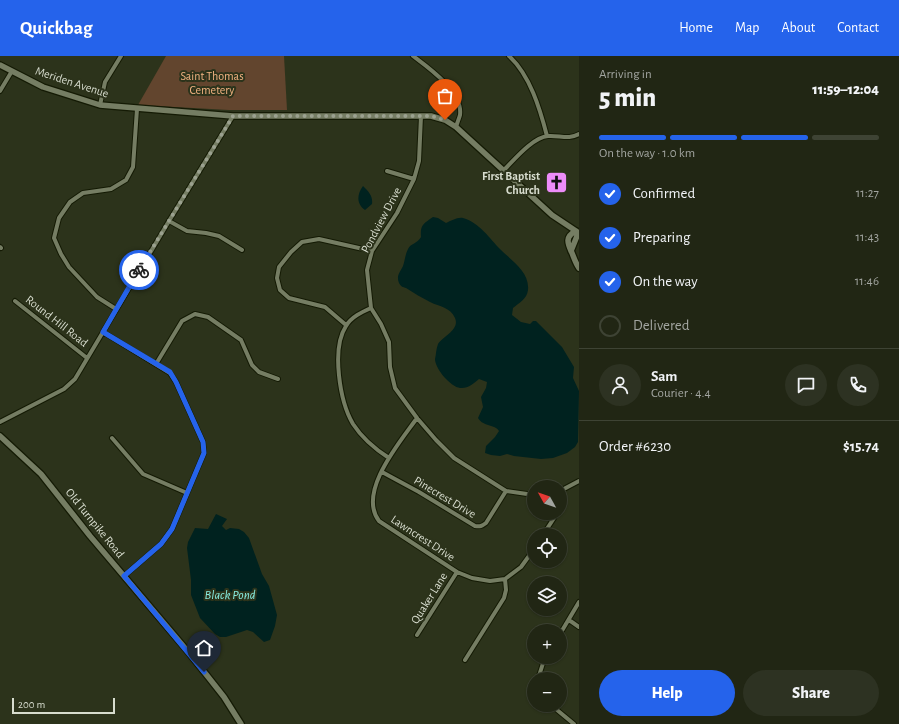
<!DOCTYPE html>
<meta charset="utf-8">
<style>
:root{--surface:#212614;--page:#2d3222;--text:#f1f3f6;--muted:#a2a5a0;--line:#3e4334;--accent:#2563eb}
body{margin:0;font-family:"Alegreya Sans",sans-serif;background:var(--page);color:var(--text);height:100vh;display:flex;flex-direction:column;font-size:15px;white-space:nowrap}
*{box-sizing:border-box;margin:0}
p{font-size:13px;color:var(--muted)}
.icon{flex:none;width:22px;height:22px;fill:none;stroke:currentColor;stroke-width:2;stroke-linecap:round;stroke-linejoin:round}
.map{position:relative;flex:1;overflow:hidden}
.side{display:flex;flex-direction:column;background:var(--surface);width:320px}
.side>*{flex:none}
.needle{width:26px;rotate:310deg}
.buttons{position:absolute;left:527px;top:424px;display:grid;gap:8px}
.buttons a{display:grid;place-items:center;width:40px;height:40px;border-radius:50%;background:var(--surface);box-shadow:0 1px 3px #0004,0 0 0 1px var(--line);font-size:20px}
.scale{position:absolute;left:12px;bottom:10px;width:103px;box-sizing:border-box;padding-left:4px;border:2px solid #d7dcce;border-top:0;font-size:11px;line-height:14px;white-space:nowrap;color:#d7dcce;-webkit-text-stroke:3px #2c331b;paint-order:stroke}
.pin{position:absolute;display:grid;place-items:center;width:34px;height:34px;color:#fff;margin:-41px -17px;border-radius:50% 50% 50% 0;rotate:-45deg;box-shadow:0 0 4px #0007}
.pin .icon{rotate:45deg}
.courier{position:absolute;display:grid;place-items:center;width:40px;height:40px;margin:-20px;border:3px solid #2563eb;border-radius:50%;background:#fff;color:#222;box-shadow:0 1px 5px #0007}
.overview em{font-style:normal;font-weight:800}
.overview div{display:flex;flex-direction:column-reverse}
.overview{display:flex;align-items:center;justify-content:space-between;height:68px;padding:0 20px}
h1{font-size:26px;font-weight:800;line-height:30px}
.bar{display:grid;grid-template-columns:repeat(4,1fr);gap:6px 4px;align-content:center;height:48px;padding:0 20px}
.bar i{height:5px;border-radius:3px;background:var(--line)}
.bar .selected{background:var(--accent)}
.bar p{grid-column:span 4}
.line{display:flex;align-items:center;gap:10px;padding:0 20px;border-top:1px solid var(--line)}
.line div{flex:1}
.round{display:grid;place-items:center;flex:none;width:42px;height:42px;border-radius:21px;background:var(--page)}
ol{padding:0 20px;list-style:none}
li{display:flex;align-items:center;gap:12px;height:44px}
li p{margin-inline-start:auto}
li .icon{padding:4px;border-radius:50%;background:var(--accent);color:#fff;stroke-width:4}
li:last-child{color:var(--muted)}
li i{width:22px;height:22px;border:2px solid var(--line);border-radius:50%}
.button{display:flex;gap:8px;margin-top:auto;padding:8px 20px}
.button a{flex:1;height:46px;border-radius:24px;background:var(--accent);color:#fff;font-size:16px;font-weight:800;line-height:46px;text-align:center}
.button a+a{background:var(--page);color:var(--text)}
header{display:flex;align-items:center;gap:24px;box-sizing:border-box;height:56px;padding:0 20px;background:var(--accent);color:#fff}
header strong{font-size:19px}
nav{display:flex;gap:22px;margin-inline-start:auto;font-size:14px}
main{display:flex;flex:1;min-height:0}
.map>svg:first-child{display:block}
.green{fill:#62452e}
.water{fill:#00221f}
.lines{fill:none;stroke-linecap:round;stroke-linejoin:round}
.street-casing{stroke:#141a04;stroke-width:6}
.secondary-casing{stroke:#141a04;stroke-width:8}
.street{stroke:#757d63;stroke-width:4}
.secondary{stroke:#757d63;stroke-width:5.5}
.done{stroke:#9ba18f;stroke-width:4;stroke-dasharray:0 7.2}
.route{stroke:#2563eb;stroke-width:5}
.labels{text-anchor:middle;stroke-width:4;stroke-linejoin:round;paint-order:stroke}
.park-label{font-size:12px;fill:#f2b382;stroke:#2c331b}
.street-label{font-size:12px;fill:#d7dcce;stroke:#2c331b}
.poi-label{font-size:12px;font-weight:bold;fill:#d7dcce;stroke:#2c331b;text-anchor:end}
.water-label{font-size:13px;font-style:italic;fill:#86ece0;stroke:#2c331b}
</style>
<header>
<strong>Quickbag</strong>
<nav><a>Home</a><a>Map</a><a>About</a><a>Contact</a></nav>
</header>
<main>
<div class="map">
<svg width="579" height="668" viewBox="0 0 579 668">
<rect width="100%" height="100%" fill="#2c331b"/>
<path class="green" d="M 166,0 L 284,0 L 287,54 L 229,54 L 138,49 Z"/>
<path class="water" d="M 363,130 C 369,136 373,140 372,148 L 365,154 C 356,148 357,138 363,130 Z
M 433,161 L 438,162 L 446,167 C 451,165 457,161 463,162 C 480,167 489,182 501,194 C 511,204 530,216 528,234 C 527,243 519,247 513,252 L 512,259 L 521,266 L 530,268 L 533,265 L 536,265 L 562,291 L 574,311 L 573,322 L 579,335 L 578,386 L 575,391 L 567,397 L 553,402 L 541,403 L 514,400 L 507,398 L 500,400 L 491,399 L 485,397 L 486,390 L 495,381 L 499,375 C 495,368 483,371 478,362 L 483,351 L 481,341 L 486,332 L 487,326 L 479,323 C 474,327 468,333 460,332 C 451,331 435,313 435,303 C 436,299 436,293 438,288 C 443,280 460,274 455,262 C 450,251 440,251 430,246 C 422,242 414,237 406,232 C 403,231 401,231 399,227 C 396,220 400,216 403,210 C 405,204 405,199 408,193 C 411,187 417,188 421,181 C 420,169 423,168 433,161 Z
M 216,458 L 227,463 L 222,470 L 226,474 L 230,472 L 239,473 L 244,476 L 249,482 L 262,518 L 269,530 L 277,559 L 275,570 L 270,584 L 264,586 L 253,576 L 247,574 L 226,581 L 220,581 L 215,578 L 200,562 L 191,539 L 191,524 L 187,492 L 188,486 L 195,472 L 208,473 Z"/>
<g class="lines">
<defs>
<path id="street" d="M 413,0 C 429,12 463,36 460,59 C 459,63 457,67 456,71
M 509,0 C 530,19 540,53 547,80
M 0,35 L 12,15
M 100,49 L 105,26 L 121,0
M 421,60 L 419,105 L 414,123 L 397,157 L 372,195 L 367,214 L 371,252 L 381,268 L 389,286 L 390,311 L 395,332 L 417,362 L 436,384 L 454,402 L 506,435 L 534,439
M 504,114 C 514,104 533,81 548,80 C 559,79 569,84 579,78
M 387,115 L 414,123
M 169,165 L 187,175 L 206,177 L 219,180 L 242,194
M 0,191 L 1,192
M 15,245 L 87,302
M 371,252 C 362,256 351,261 346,270 C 331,293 340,346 353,368 C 362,382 375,393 389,402
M 116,253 L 97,241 L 69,211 L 61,198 L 54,182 L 59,162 L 70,146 L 83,137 L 111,133 L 126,124 L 133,111 L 137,53
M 346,269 L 325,251 L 289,242 L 280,234 L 277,222 L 279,211 L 291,196 L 302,186 L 319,183 L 372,195
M 103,276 L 170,317 L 176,326 L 203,386 L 204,397 L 172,473 L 161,488 L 124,520
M 156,308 L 182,265 L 195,258 L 208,261 L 241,284 L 252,309 L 259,316 L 278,323
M 417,362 C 400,386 357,436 379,465 L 457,516 L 472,522 L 490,525 L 505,523 L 521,511 L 534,493
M 0,366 L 64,333 L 75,323 L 169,165 L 233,60
M 112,382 L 143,418 L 187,437
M 382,416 L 419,436 L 475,470 C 480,471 482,470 486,467 L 506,435
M 560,435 L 579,425
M 543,479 L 554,462 L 555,457
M 569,564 L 579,571
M 560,578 L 579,546
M 417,579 L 457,516
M 465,604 L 504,542 L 506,534 L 505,523
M 538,623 L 545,601
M 551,649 L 574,668"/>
<path id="secondary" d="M 0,9 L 43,31 L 100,49 L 233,60 L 431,60 L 445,64 L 456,71 L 552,159 L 579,177
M 576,175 C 564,181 568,188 572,197 C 574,202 576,208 579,212
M 571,195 L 577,180 L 576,175
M 0,380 L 41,418 L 90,480 L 190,598 L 224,641 L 241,668"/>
</defs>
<use href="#street" class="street-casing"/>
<use href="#secondary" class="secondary-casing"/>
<use href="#street" class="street"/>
<use href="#secondary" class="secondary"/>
</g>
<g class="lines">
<path class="done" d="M 139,214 L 233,60 L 431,60 L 445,64"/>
<path class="route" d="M 139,214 L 103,276 L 170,316 L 176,326 L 203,386 L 204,397 L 172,473 L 161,488 L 124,520 L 204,616"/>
</g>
<defs>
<symbol id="church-square" viewBox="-11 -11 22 22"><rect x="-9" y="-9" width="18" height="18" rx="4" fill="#ed8cf9" stroke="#2c331b"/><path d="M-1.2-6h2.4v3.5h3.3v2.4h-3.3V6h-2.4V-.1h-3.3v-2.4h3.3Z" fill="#111"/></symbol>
</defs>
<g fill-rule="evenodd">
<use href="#church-square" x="544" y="114" width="25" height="25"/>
</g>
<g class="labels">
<g class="park-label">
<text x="212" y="24">Saint Thomas<tspan x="212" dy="14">Cemetery</tspan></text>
</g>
<g class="street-label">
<text transform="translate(72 26) rotate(18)" y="4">Meriden Avenue</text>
<text transform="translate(381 164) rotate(-62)" y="4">Pondview Drive</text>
<text transform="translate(57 265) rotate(38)" y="4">Round Hill Road</text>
<text transform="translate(445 441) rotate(31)" y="4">Pinecrest Drive</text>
<text transform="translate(95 467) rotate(51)" y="4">Old Turnpike Road</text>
<text transform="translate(423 482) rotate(33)" y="4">Lawncrest Drive</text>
<text transform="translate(429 542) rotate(-58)" y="4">Quaker Lane</text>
</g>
<g class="poi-label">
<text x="540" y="124">First Baptist<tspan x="540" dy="14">Church</tspan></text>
</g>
<g class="water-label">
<text x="230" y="543">Black Pond</text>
</g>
</g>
</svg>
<div class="buttons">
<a><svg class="needle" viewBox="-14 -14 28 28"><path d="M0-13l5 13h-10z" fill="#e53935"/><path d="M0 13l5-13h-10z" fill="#a2a5a0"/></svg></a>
<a><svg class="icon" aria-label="locate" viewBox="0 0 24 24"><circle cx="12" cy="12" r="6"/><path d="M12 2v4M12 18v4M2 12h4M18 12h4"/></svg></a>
<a><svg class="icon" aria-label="layers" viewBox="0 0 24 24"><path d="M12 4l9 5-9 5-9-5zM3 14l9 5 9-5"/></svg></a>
<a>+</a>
<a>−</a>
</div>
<div class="scale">200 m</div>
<div class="pin" style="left:445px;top:64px;background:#ea580c"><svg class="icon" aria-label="bag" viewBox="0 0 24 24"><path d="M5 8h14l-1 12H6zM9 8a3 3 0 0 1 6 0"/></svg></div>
<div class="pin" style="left:204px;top:616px;background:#1f2937"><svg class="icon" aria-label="home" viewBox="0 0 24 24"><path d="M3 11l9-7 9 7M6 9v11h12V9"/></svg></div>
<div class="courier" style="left:139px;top:214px"><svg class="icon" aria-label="bike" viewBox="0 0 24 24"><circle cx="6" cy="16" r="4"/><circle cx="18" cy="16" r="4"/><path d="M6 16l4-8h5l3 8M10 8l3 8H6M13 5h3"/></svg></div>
</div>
<section class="side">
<div class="overview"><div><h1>5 min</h1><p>Arriving in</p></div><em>11:59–12:04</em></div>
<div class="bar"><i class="selected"></i><i class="selected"></i><i class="selected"></i><i></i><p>On the way · 1.0 km</p></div>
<ol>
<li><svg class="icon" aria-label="check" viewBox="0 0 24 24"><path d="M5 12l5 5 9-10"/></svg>Confirmed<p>11:27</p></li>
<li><svg class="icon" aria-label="check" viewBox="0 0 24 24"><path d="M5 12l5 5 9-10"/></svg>Preparing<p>11:43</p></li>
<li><svg class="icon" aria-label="check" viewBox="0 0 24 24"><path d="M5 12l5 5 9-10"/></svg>On the way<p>11:46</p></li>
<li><i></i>Delivered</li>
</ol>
<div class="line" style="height:72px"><a class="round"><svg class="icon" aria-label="person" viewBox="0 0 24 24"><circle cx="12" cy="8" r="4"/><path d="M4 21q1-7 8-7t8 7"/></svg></a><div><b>Sam</b><p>Courier · 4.4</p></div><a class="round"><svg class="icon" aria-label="chat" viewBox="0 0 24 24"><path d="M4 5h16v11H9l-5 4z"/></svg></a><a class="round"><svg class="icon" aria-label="phone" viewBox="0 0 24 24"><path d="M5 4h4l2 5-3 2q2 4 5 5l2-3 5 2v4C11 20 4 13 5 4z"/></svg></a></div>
<div class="line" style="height:52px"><div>Order #6230</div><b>$15.74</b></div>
<div class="button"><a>Help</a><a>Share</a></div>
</section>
</main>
